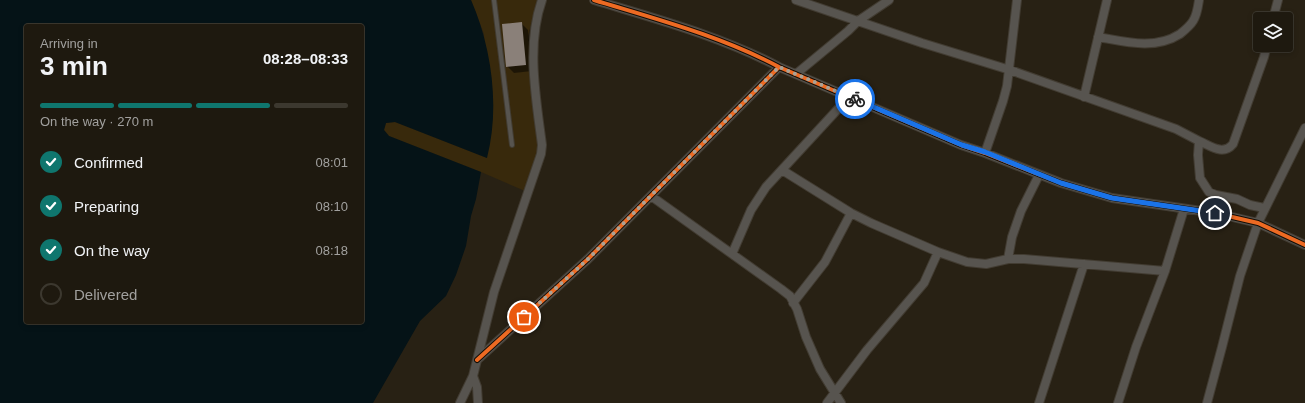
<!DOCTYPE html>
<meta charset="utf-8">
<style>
:root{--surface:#1e190f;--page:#2b261d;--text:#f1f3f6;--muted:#a1a09e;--line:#3c382f;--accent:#0f766e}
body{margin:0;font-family:Arial,sans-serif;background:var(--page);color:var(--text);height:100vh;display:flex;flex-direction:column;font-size:15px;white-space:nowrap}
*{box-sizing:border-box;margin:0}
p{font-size:13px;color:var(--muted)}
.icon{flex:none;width:22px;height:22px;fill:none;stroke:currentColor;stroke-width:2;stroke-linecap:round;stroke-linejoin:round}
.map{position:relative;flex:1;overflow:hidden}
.details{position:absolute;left:24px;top:24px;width:340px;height:300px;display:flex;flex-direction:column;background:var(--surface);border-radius:4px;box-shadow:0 2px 6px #0003,0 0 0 1px var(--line)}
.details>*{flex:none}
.fabs{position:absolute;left:1253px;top:12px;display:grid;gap:8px}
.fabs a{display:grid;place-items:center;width:40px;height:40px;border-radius:4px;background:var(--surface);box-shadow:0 2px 6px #0003,0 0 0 1px var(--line);font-size:20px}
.pin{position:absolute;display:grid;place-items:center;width:34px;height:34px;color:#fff;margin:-17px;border:2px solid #fff;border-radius:50%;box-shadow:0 1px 4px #0007}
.courier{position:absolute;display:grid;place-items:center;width:40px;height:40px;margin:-20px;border:3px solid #1a73e8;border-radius:50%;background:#fff;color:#222;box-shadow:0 1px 5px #0007}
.overview em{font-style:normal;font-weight:700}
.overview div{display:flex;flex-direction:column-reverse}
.overview{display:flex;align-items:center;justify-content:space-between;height:68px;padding:0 16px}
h1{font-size:26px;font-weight:700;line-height:30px}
.bar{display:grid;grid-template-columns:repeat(4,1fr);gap:6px 4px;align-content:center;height:48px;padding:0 16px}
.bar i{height:5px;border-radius:3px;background:var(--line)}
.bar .selected{background:var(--accent)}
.bar p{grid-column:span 4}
ol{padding:0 16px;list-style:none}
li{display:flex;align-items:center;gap:12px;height:44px}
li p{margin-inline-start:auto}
li .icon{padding:4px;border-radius:50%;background:var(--accent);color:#fff;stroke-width:4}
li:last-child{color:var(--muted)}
li i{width:22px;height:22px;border:2px solid var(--line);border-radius:50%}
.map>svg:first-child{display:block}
.built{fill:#38290c}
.water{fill:#051317;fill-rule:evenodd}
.shadow{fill:#0007}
.building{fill:#8a8079}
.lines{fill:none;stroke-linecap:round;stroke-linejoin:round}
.lane-casing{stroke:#423c32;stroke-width:6}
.street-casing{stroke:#423c32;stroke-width:10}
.lane{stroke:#57544f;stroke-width:4}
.street{stroke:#57544f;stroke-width:8}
.cycleway-casing{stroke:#130d05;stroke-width:6}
.cycleway{stroke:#ed6a23;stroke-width:4}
.done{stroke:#aba295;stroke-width:4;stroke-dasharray:0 7.2}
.route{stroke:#1a73e8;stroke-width:5}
</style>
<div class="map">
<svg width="1305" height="403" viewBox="0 0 1305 403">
<rect width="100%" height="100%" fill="#282114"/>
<path class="built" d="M 471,0 L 537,0 L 528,36 L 540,148 L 525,191 L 481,172 L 389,136 L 384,130 L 386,123 L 395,122 L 487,158 L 484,34 Z"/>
<path class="water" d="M 0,0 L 471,0 C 492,48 500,107 487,158 L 395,122 L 386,123 L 384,130 L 389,136 L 481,172 L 476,199 L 471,216 L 466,246 L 456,275 L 446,296 L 420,321 L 373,403 L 0,403 ZM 26,26 L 362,26 L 362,322 L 26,322 Z"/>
<path class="shadow" d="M 521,23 L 528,30 L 532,71 L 514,73 L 507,66 Z"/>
<path class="building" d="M 522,22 L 526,65 L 506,67 L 502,24 Z"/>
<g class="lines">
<defs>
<path id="lane" d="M 494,0 L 512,145"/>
<path id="street" d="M 594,0 C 656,19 721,36 779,67 L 961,145 L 985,153 L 1061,183 L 1112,198 L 1215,213 L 1258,223 L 1305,245
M 796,0 L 922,43 L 1010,70 L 1176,129 L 1199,141 L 1198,155 L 1200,178 L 1209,192 L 1216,195 L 1237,199 L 1250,205 L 1264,208
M 1273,19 L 1278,0
M 1098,37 C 1126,42 1155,50 1180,34 C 1185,30 1190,26 1193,21 C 1197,15 1198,7 1199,0
M 796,74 L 848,31 L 858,21 L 889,0
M 1084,97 L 1107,0
M 1199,141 C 1211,146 1223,156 1233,144 L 1264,57 L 1267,45
M 985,153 L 1003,101 L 1007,86 L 1017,0
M 782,170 L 851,213 L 871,223 L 938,252 L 924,283 L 867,350 L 827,403
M 651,196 L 781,289 L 790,296 L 797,309 L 806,337 L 820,369 L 841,403
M 938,252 L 967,262 L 986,264 L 1008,259 L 1024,259 L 1165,271
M 732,254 L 751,210 L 766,187 L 849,97
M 1008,259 L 1012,237 L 1021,211 L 1039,175
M 793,303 L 825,262 L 851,213
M 477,360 L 588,259 L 779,67
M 473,376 L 477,387 L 478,403
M 460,403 L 473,376 L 494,292 L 541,154 L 542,145 C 536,98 526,45 542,0
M 1039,403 L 1084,264
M 1118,403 L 1136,347 L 1165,271 L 1184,209
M 1207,403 L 1222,347 L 1240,276 L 1258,223 L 1305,128"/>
</defs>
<use href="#lane" class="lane-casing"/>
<use href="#street" class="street-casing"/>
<use href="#lane" class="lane"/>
<use href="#street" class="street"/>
<defs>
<path id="cycleway" d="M 594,0 C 656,19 721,36 779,67 L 961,145 L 985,153 L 1061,183 L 1112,198 L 1215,213 L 1258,223 L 1305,245
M 477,360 L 588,259 L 779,67"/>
</defs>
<use href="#cycleway" class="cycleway-casing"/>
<use href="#cycleway" class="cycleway"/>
</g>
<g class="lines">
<path class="done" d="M 524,317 L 588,259 L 779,67 L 855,99"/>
<path class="route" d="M 855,99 L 962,145 L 985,152 L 1061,183 L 1112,198 L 1215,213"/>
</g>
</svg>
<div class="fabs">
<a><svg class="icon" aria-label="layers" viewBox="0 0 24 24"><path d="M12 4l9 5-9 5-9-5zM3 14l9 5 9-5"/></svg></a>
</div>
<div class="pin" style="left:524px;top:317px;background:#ea580c"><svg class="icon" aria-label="bag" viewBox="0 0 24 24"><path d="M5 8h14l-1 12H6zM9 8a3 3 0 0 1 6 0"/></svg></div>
<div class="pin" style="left:1215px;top:213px;background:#1f2937"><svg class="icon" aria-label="home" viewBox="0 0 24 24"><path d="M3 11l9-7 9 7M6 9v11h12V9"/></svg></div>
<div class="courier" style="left:855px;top:99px"><svg class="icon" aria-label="bike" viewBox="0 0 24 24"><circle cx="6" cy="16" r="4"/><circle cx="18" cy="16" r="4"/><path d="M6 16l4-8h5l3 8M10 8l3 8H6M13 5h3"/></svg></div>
<section class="details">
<div class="overview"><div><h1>3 min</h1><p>Arriving in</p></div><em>08:28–08:33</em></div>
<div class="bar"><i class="selected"></i><i class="selected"></i><i class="selected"></i><i></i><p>On the way · 270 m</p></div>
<ol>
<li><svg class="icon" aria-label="check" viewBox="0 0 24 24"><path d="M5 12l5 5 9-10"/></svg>Confirmed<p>08:01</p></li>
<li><svg class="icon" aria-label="check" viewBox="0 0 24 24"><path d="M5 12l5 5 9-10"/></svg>Preparing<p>08:10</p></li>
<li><svg class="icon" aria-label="check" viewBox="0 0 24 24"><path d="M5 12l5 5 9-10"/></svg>On the way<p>08:18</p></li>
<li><i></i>Delivered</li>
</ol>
</section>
</div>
